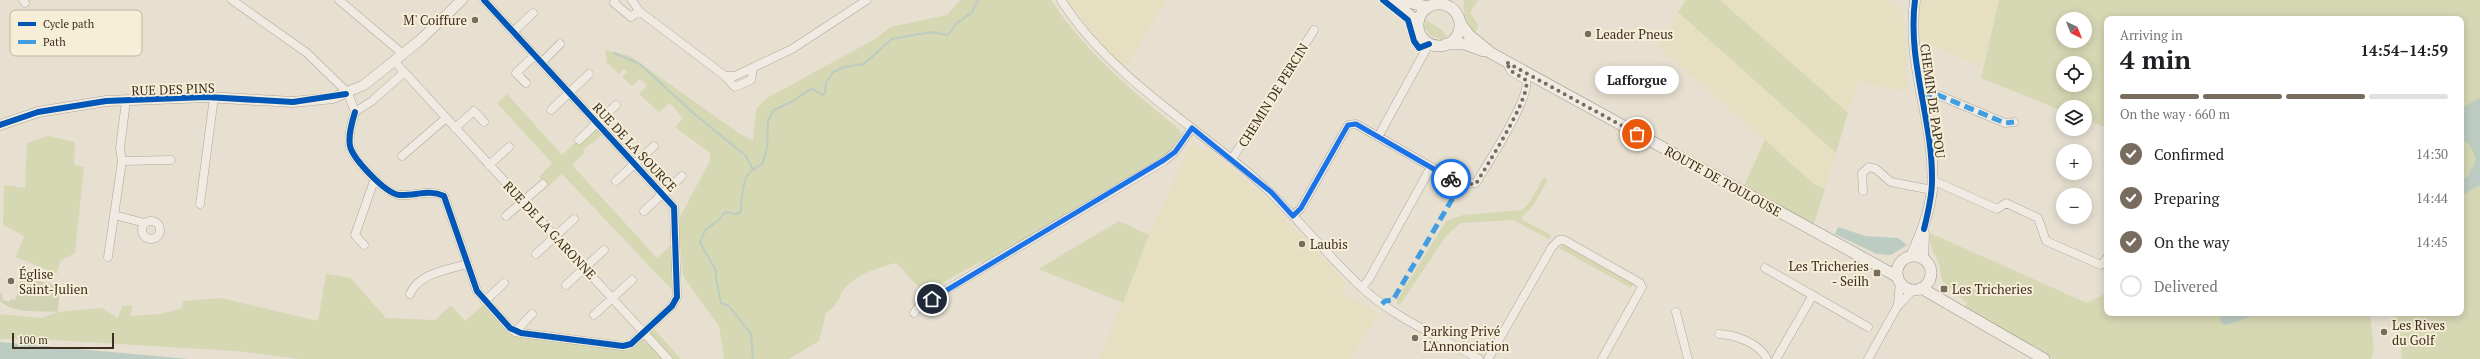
<!DOCTYPE html>
<meta charset="utf-8">
<style>
:root{--surface:#fff;--page:#f6f6f6;--text:#202124;--muted:#757577;--line:#e0e0e0;--accent:#786c5e}
body{margin:0;font-family:"PT Serif",serif;background:var(--page);color:var(--text);height:100vh;display:flex;flex-direction:column;font-size:15px;white-space:nowrap}
*{box-sizing:border-box;margin:0}
p{font-size:13px;color:var(--muted)}
.icon{flex:none;width:22px;height:22px;fill:none;stroke:currentColor;stroke-width:2;stroke-linecap:round;stroke-linejoin:round}
.map{position:relative;flex:1;overflow:hidden}
.panel{position:absolute;left:2104px;top:16px;width:360px;height:300px;display:flex;flex-direction:column;background:var(--surface);border-radius:8px;box-shadow:0 2px 10px #0003}
.panel>*{flex:none}
.needle{width:26px;rotate:137deg}
.controls{position:absolute;left:2056px;top:12px;display:grid;gap:8px}
.controls a{display:grid;place-items:center;width:36px;height:36px;border-radius:50%;background:var(--surface);box-shadow:0 2px 10px #0003;font-size:20px}
.scale{position:absolute;left:12px;bottom:10px;width:102px;box-sizing:border-box;padding-left:4px;border:2px solid #3d2e20;border-top:0;font-size:11px;line-height:14px;white-space:nowrap;color:#3d2e20;-webkit-text-stroke:3px #f7eed8;paint-order:stroke}
.pin{position:absolute;display:grid;place-items:center;width:34px;height:34px;color:#fff;margin:-17px;border:2px solid #fff;border-radius:50%;box-shadow:0 1px 4px #0007}
.courier{position:absolute;display:grid;place-items:center;width:40px;height:40px;margin:-20px;border:3px solid #1a73e8;border-radius:50%;background:#fff;color:#222;box-shadow:0 1px 5px #0007}
.bubble{position:absolute;height:28px;border-radius:14px;background:var(--surface);box-shadow:0 2px 10px #0003;font-size:13px;font-weight:800;line-height:28px;text-align:center}
.headline em{font-style:normal;font-weight:800}
.headline div{display:flex;flex-direction:column-reverse}
.headline{display:flex;align-items:center;justify-content:space-between;height:68px;padding:0 16px}
h1{font-size:26px;font-weight:800;line-height:30px}
.bar{display:grid;grid-template-columns:repeat(4,1fr);gap:6px 4px;align-content:center;height:48px;padding:0 16px}
.bar i{height:5px;border-radius:3px;background:var(--line)}
.bar .active{background:var(--accent)}
.bar p{grid-column:span 4}
ol{padding:0 16px;list-style:none}
li{display:flex;align-items:center;gap:12px;height:44px}
li p{margin-inline-start:auto}
li .icon{padding:4px;border-radius:50%;background:var(--accent);color:#fff;stroke-width:4}
li:last-child{color:var(--muted)}
li i{width:22px;height:22px;border:2px solid var(--line);border-radius:50%}
.map>svg:first-child{display:block}
.farmland{fill:#e6dfc2}
.green{fill:#d6d7b3;fill-rule:evenodd}
.cemetery{fill:#d1d1b3}
.water{fill:#bcccc2}
.lines{fill:none;stroke-linecap:round;stroke-linejoin:round}
.stream{stroke:#bcccc2;stroke-width:2}
.minor-casing{stroke:#ada599;stroke-width:9}
.tertiary-casing{stroke:#ada599;stroke-width:11}
.secondary-casing{stroke:#9c958a;stroke-width:12}
.minor{stroke:#efebe3;stroke-width:8}
.tertiary{stroke:#efebe3;stroke-width:10}
.secondary{stroke:#efebe3;stroke-width:11}
.quiet{stroke:#3f9de0;stroke-width:5;stroke-dasharray:10 5;stroke-linecap:butt}
.cycleway-casing{stroke:#f7eed8;stroke-width:8}
.cycleway{stroke:#0057b8;stroke-width:6}
.done{stroke:#786c5e;stroke-width:4;stroke-dasharray:0 7.2}
.route{stroke:#1a73e8;stroke-width:5}
.poi-dot{fill:#786c5e;stroke:#f7eed8;stroke-width:1.5}
.labels{text-anchor:middle;stroke-width:4;stroke-linejoin:round;paint-order:stroke}
.poi-label{font-size:13px;fill:#3d2e20;stroke:#f7eed8;text-anchor:start}
.street-label{font-size:13px;fill:#3d2e20;stroke:#f7eed8}
.key{fill:#f7eed8;stroke:#bfb4a1;stroke-width:1}
.key-label{font-size:11px;fill:#3d2e20}
</style>
<div class="map">
<svg width="2480" height="359" viewBox="0 0 2480 359">
<rect width="100%" height="100%" fill="#e7e0d1"/>
<path class="farmland" d="M 1067,0 L 1166,0 L 1126,68 L 1107,51 Z
M 1720,0 L 1891,0 L 1903,11 L 1908,92 L 1858,81 L 1848,113 Z
M 1920,0 L 1999,0 L 1982,67 L 1920,40 Z
M 1678,12 L 1836,153 L 1825,189 L 1814,184 L 1659,47 Z
M 1194,143 L 1204,151 L 1206,148 L 1265,196 L 1346,283 L 1341,292 L 1379,313 L 1350,359 L 1099,359 L 1149,235 L 1187,152 Z"/>
<path class="green" d="M 960,0 L 1051,0 C 1086,53 1133,91 1181,131 C 1180,144 1169,153 1158,161 L 982,264 L 980,262 L 924,293 L 896,263 C 880,267 860,273 848,285 C 838,293 841,304 826,313 L 819,341 L 789,359 L 724,359 L 719,326 L 683,276 L 678,220 L 710,161 L 710,153 L 675,127 L 683,118 L 670,103 L 659,112 L 639,94 L 647,86 L 640,79 L 632,86 L 622,77 L 627,72 L 624,69 L 619,74 L 606,62 L 607,57 L 605,54 L 607,50 L 630,56 L 740,134 L 753,140 L 756,109 L 767,98 L 877,38 L 890,27 L 947,15 Z
M 1464,0 L 1478,0 L 1470,13 L 1478,25 L 1475,35 C 1467,26 1462,12 1464,0 Z
M 1686,0 L 1720,0 L 1848,113 L 1836,153 L 1678,12 Z
M 1999,0 L 2480,0 L 2480,359 L 2402,359 L 2399,325 L 2394,313 L 2461,313 L 2461,19 L 2107,19 L 2107,128 L 2085,119 L 2085,107 L 2063,107 L 2063,111 L 1981,78 ZM 2063,19 L 2085,19 L 2085,41 L 2063,41 ZM 2063,63 L 2085,63 L 2085,85 L 2063,85 Z
M 1426,20 L 1442,30 L 1447,37 L 1441,39 L 1430,36 L 1424,26 Z
M 507,94 L 562,155 L 576,142 L 578,144 L 595,126 L 602,134 L 592,144 L 590,144 L 583,150 L 585,152 L 572,165 L 657,258 L 672,244 L 673,291 L 562,174 L 548,187 L 539,177 L 552,163 L 497,103 Z
M 48,136 L 75,142 L 74,165 L 84,167 L 75,253 L 60,261 L 57,274 L 16,257 L 24,236 L 3,225 L 4,185 L 25,188 L 27,143 Z
M 1765,140 L 1814,184 L 1825,189 L 1813,227 L 1743,188 Z
M 1544,177 L 1548,180 L 1532,207 L 1522,217 L 1523,220 L 1551,235 L 1549,239 L 1513,220 L 1461,223 L 1446,236 L 1400,305 L 1397,304 L 1397,300 L 1446,221 L 1463,215 L 1522,210 L 1530,202 Z
M 1119,221 L 1149,235 L 1123,303 L 1038,269 Z
M 1930,233 L 2087,303 L 2107,293 L 2107,313 L 2370,313 L 2374,351 L 2371,359 L 2052,359 L 1971,314 L 1965,306 L 1967,303 L 1942,281 L 1939,264 L 1930,244 Z
M 1564,244 L 1634,283 L 1631,288 L 1559,248 Z
M 326,274 L 351,278 L 386,318 L 435,320 L 451,305 L 465,321 L 484,304 L 513,335 L 629,349 L 654,329 L 681,359 L 300,359 L 235,351 L 52,340 L 0,339 L 0,314 L 41,318 L 58,312 L 102,308 L 118,318 L 122,306 L 132,305 L 131,316 L 160,314 L 182,308 L 183,301 L 221,298 L 318,321 Z"/>
<path class="cemetery" d="M 20,273 L 22,274 L 22,277 L 60,286 L 58,312 C 41,311 14,314 0,301 L 0,293 L 3,294 L 1,295 L 3,300 L 9,302 L 11,299 L 15,300 L 19,289 L 16,287 L 19,283 Z"/>
<path class="water" d="M 2480,97 L 2480,185 L 2461,196 L 2461,182 L 2469,175 L 2476,159 L 2471,147 L 2461,137 L 2461,109 Z
M 1838,227 L 1865,236 L 1898,238 L 1907,245 L 1891,255 L 1877,254 L 1835,234 Z
M 2220,313 L 2260,313 L 2226,325 L 2221,323 Z
M 0,342 L 188,359 L 0,359 Z"/>
<g class="lines">
<path class="stream" d="M 614,53 L 640,64 L 692,112 L 746,156 L 753,169
M 753,359 L 751,334 L 729,306 L 721,303 L 716,278 L 716,271 L 700,242 L 705,230 L 719,220 L 725,212 L 736,214 L 741,212 C 741,199 742,182 750,172 C 753,168 759,167 763,163 L 767,147 L 768,121 L 774,110 L 793,101 L 809,90 L 813,89 L 822,95 L 825,93 L 826,83 L 833,72 L 845,67 L 864,64 L 892,39 L 931,32 L 948,35 L 957,23 L 972,12 L 978,0"/>
<defs>
<path id="minor" d="M 23,0 L 25,3
M 232,0 L 307,53 L 348,93 L 355,112
M 339,0 L 403,54
M 615,0 L 614,3 L 631,17 L 639,11
M 632,0 L 639,11 L 725,76 L 735,87 L 751,80 L 753,68
M 1061,0 C 1107,72 1184,119 1249,173 C 1289,207 1321,249 1359,285 C 1391,316 1440,337 1479,359
M 513,32 L 533,13
M 394,61 L 668,359
M 542,62 L 560,44
M 725,76 L 735,76 L 792,49 L 867,0
M 526,83 L 516,73 L 535,55
M 1922,98 L 1938,95 L 2005,123 L 2014,122
M 551,110 L 589,74
M 355,112 C 352,122 348,135 350,146 C 353,159 385,193 399,195 C 415,196 429,189 444,196 L 477,291 L 510,328 L 521,333 L 623,346 L 631,344 L 672,306 L 677,297 L 674,207 L 484,0
M 355,112 L 372,101 L 401,75 L 405,74
M 455,128 L 474,111 L 484,122
M 1378,137 L 1429,44
M 579,140 L 616,105
M 402,156 L 446,118
M 1232,159 L 1314,30
M 122,161 L 171,160
M 489,165 L 509,147
M 1932,180 L 1997,209 L 2006,203 L 2038,218 L 2046,241 L 2101,265 L 2107,258
M 616,181 L 654,146
M 1863,191 L 1862,173 L 1869,167 L 1876,169 L 1891,182 L 1932,190
M 200,204 L 214,97
M 644,211 L 682,176
M 114,215 L 145,223
M 506,216 L 543,184
M 1293,216 L 1301,208 L 1348,125 L 1356,124 L 1461,184 L 1476,183 C 1486,166 1532,96 1526,80 L 1511,71 L 1506,62
M142 230a9 9 0 1 1 18 0a9 9 0 1 1-18 0Z
M 364,245 L 355,235 L 375,178
M 536,254 L 574,219
M 108,257 L 122,161 L 120,148 L 126,101
M 1765,268 L 1868,327
M 566,285 L 604,250
M 1362,288 L 1369,279 L 1431,167
M 410,294 C 419,273 447,270 467,264
M 485,301 L 504,283
M 1898,304 L 1900,282
M 1676,312 L 1688,359
M 914,313 L 919,306 L 1164,161 L 1175,152 L 1192,128
M 594,315 L 632,280
M 515,332 L 532,314
M 1719,334 C 1736,335 1759,343 1767,359
M 1488,359 L 1552,247 L 1559,240 L 1564,240 L 1640,283 L 1642,287 L 1602,359
M 1776,359 L 1813,295
M 1868,359 L 1897,307 L 1913,290"/>
<path id="tertiary" d="M 0,125 L 38,112 L 106,101 L 206,97 L 293,102 L 333,98 L 364,85 L 419,41 L 462,0
M 1911,256 C 1921,234 1929,214 1932,190 C 1937,126 1906,67 1915,0
M 1923,258 L 1924,233"/>
<path id="secondary" d="M 1391,0 L 1413,18 L 1418,25
M 1401,0 L 1427,7
M1418 25a21 21 0 1 1 42 0a21 21 0 1 1-42 0Z
M 1460,23 L 1469,35 L 1491,53 L 1898,277
M 1446,44 L 1465,44 L 1484,51
M1897 273a17 17 0 1 1 34 0a17 17 0 1 1-34 0Z
M 1921,288 L 2044,359"/>
</defs>
<use href="#minor" class="minor-casing"/>
<use href="#tertiary" class="tertiary-casing"/>
<use href="#secondary" class="secondary-casing"/>
<use href="#minor" class="minor"/>
<use href="#tertiary" class="tertiary"/>
<use href="#secondary" class="secondary"/>
<path class="quiet" d="M 1922,98 L 1938,95 L 2005,123 L 2014,122
M 1382,304 L 1385,301 L 1393,300 L 1461,184"/>
<defs>
<path id="cycleway" d="M 1383,0 L 1408,20 L 1414,41 L 1419,48 L 1429,44
M 1915,0 C 1907,62 1933,120 1932,181 C 1932,197 1928,213 1924,229
M 355,112 C 352,122 348,135 350,146 C 353,159 385,193 399,195 C 415,196 429,189 444,196 L 477,291 L 510,328 L 521,333 L 623,346 L 631,344 L 672,306 L 677,297 L 674,207 L 484,0
M 0,125 L 38,112 L 106,101 L 206,97 L 293,102 L 346,94"/>
</defs>
<use href="#cycleway" class="cycleway-casing"/>
<use href="#cycleway" class="cycleway"/>
</g>
<g class="lines">
<path class="done" d="M 1451,179 L 1461,184 L 1476,184 C 1486,166 1532,96 1526,80 L 1511,71 L 1506,62 L 1637,134"/>
<path class="route" d="M 932,299 L 1164,160 L 1175,152 L 1192,128 L 1271,192 L 1293,216 L 1301,208 L 1348,125 L 1356,124 L 1451,179"/>
</g>
<g class="poi-dot">
<circle cx="475" cy="20" r="4"/>
<circle cx="1588" cy="34" r="4"/>
<circle cx="1302" cy="244" r="4"/>
<rect x="1873" y="269" width="8" height="8" rx="2"/>
<circle cx="11" cy="281" r="4"/>
<rect x="1940" y="285" width="8" height="8" rx="2"/>
<circle cx="2384" cy="332" r="4"/>
<circle cx="1415" cy="338" r="4"/>
</g>
<g class="labels">
<g class="poi-label">
<text x="467" y="25" text-anchor="end">M' Coiffure</text>
<text x="1596" y="39">Leader Pneus</text>
<text x="1310" y="249">Laubis</text>
<text x="1869" y="271" text-anchor="end">Les Tricheries<tspan x="1869" dy="15">- Seilh</tspan></text>
<text x="19" y="279">Église<tspan x="19" dy="15">Saint-Julien</tspan></text>
<text x="1952" y="294">Les Tricheries</text>
<text x="2392" y="330">Les Rives<tspan x="2392" dy="15">du Golf</tspan></text>
<text x="1423" y="336">Parking Privé<tspan x="1423" dy="15">L'Annonciation</tspan></text>
</g>
<g class="street-label">
<text transform="translate(173 89) rotate(-2)" y="5">RUE DES PINS</text>
<text transform="translate(1273 95) rotate(-58)" y="5">CHEMIN DE PERCIN</text>
<text transform="translate(1933 101) rotate(82)" y="5">CHEMIN DE PAPOU</text>
<text transform="translate(635 147) rotate(47)" y="5">RUE DE LA SOURCE</text>
<text transform="translate(1723 181) rotate(29)" y="5">ROUTE DE TOULOUSE</text>
<text transform="translate(550 230) rotate(47)" y="5">RUE DE LA GARONNE</text>
</g>
</g>
<rect x="10" y="10" width="132" height="46" rx="6" class="key"/>
<rect x="18" y="22" width="18" height="4" fill="#0057b8"/>
<rect x="18" y="40" width="18" height="4" fill="#3f9de0"/>
<g class="key-label">
<text x="43" y="28">Cycle path</text>
<text x="43" y="46">Path</text>
</g>
</svg>
<div class="controls">
<a><svg class="needle" viewBox="-14 -14 28 28"><path d="M0-13l5 13h-10z" fill="#e53935"/><path d="M0 13l5-13h-10z" fill="#757577"/></svg></a>
<a><svg class="icon" aria-label="locate" viewBox="0 0 24 24"><circle cx="12" cy="12" r="6"/><path d="M12 2v4M12 18v4M2 12h4M18 12h4"/></svg></a>
<a><svg class="icon" aria-label="layers" viewBox="0 0 24 24"><path d="M12 4l9 5-9 5-9-5zM3 14l9 5 9-5"/></svg></a>
<a>+</a>
<a>−</a>
</div>
<div class="scale">100 m</div>
<div class="pin" style="left:1637px;top:134px;background:#ea580c"><svg class="icon" aria-label="bag" viewBox="0 0 24 24"><path d="M5 8h14l-1 12H6zM9 8a3 3 0 0 1 6 0"/></svg></div>
<div class="pin" style="left:932px;top:299px;background:#1f2937"><svg class="icon" aria-label="home" viewBox="0 0 24 24"><path d="M3 11l9-7 9 7M6 9v11h12V9"/></svg></div>
<div class="courier" style="left:1451px;top:179px"><svg class="icon" aria-label="bike" viewBox="0 0 24 24"><circle cx="6" cy="16" r="4"/><circle cx="18" cy="16" r="4"/><path d="M6 16l4-8h5l3 8M10 8l3 8H6M13 5h3"/></svg></div>
<div class="bubble" style="left:1595px;top:66px;width:84px">Lafforgue</div>
<section class="panel">
<div class="headline"><div><h1>4 min</h1><p>Arriving in</p></div><em>14:54–14:59</em></div>
<div class="bar"><i class="active"></i><i class="active"></i><i class="active"></i><i></i><p>On the way · 660 m</p></div>
<ol>
<li><svg class="icon" aria-label="check" viewBox="0 0 24 24"><path d="M5 12l5 5 9-10"/></svg>Confirmed<p>14:30</p></li>
<li><svg class="icon" aria-label="check" viewBox="0 0 24 24"><path d="M5 12l5 5 9-10"/></svg>Preparing<p>14:44</p></li>
<li><svg class="icon" aria-label="check" viewBox="0 0 24 24"><path d="M5 12l5 5 9-10"/></svg>On the way<p>14:45</p></li>
<li><i></i>Delivered</li>
</ol>
</section>
</div>
